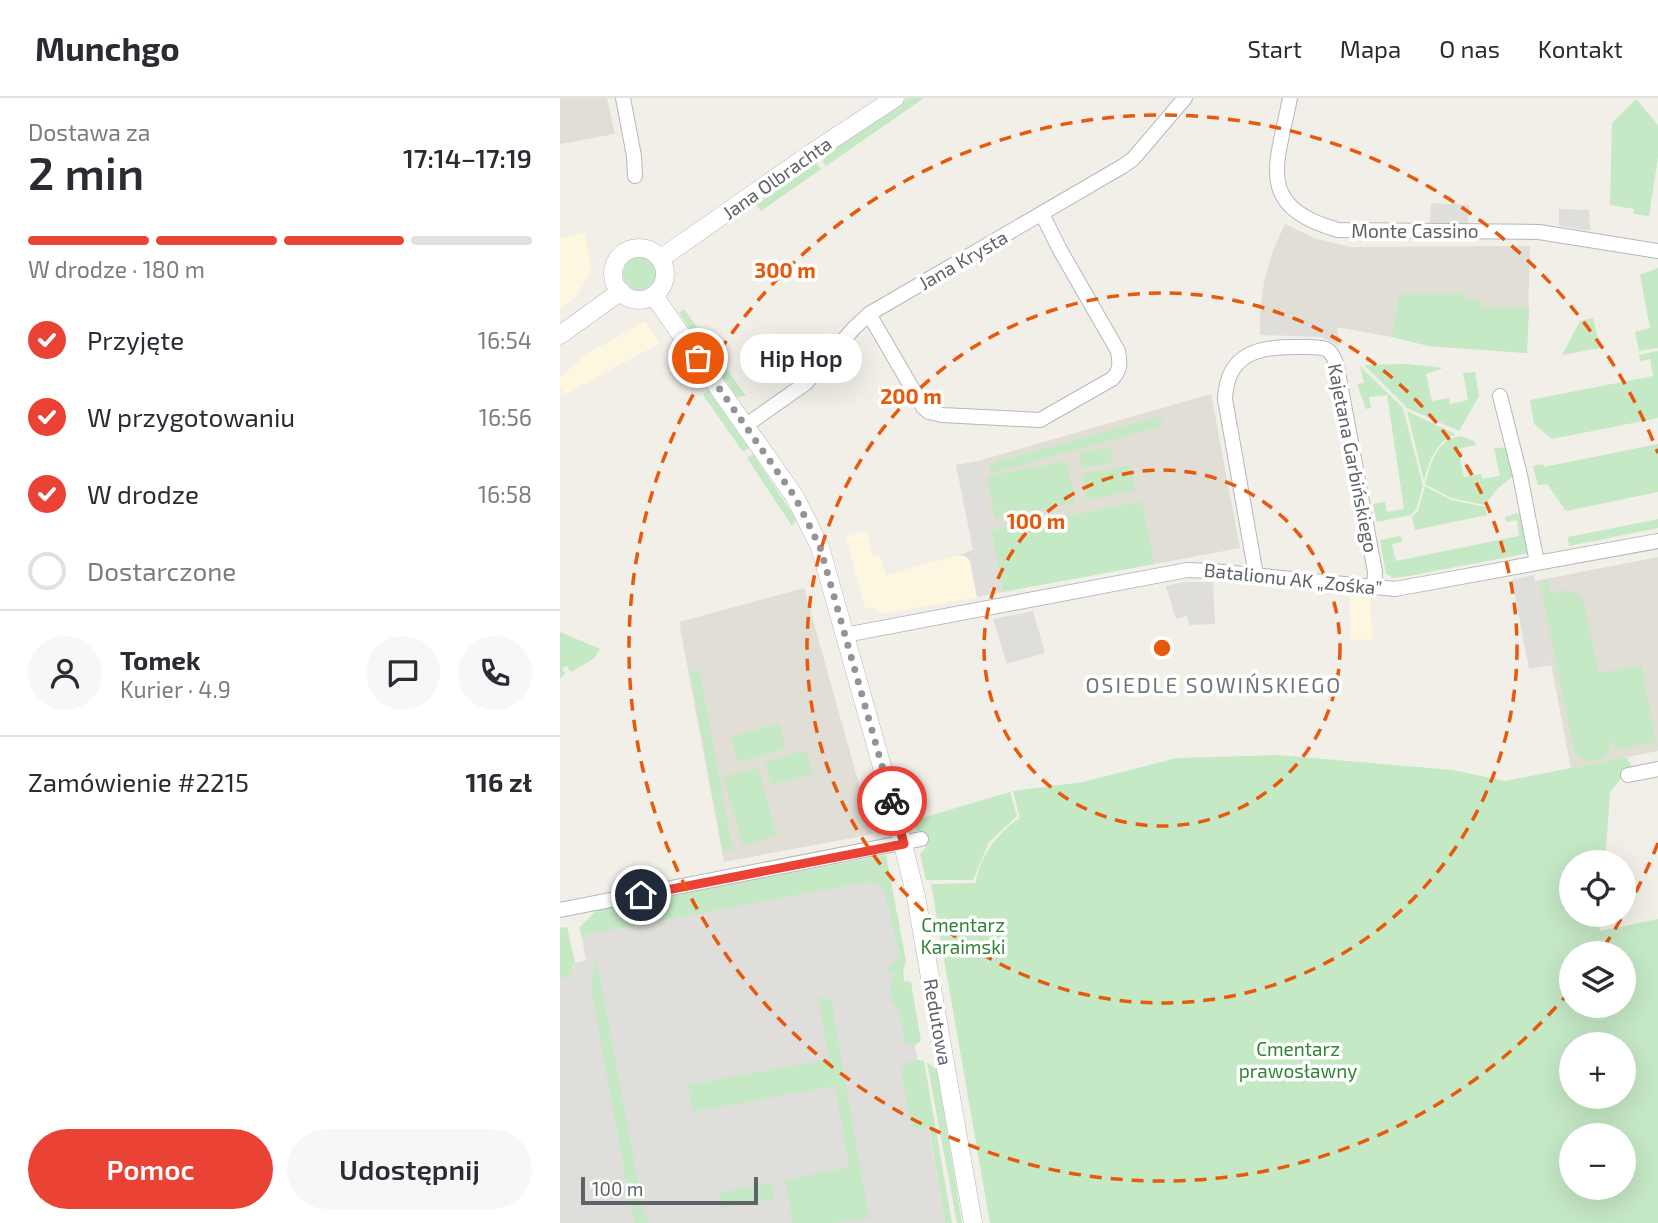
<!DOCTYPE html>
<html lang="pl">
<meta charset="utf-8">
<style>
:root{--surface:#fff;--page:#f7f7f7;--text:#2b2b33;--muted:#7c7c81;--line:#e1e1e2;--accent:#ea4335}
body{margin:0;font-family:"Exo 2",sans-serif;background:var(--page);color:var(--text);height:100vh;display:flex;flex-direction:column;font-size:26px;white-space:nowrap}
*{box-sizing:border-box;margin:0}
p{font-size:23px;color:var(--muted)}
.icon{flex:none;width:38px;height:38px;fill:none;stroke:currentColor;stroke-width:2;stroke-linecap:round;stroke-linejoin:round}
.map{position:relative;flex:1;overflow:hidden}
.sheet{display:flex;flex-direction:column;background:var(--surface);width:560px}
.sheet>*{flex:none}
.tools{position:absolute;left:999px;top:752px;display:grid;gap:14px}
.tools a{display:grid;place-items:center;width:77px;height:77px;border-radius:50%;background:var(--surface);box-shadow:0 7px 28px #0002;font-size:35px}
.scale{position:absolute;left:21px;bottom:18px;width:177px;box-sizing:border-box;padding-left:7px;border:4px solid #5f6368;border-top:0;font-size:19px;line-height:24px;white-space:nowrap;color:#5f6368;-webkit-text-stroke:5px #fff;paint-order:stroke}
.pin{position:absolute;display:grid;place-items:center;width:60px;height:60px;color:#fff;margin:-30px;border:4px solid #fff;border-radius:50%;box-shadow:0 2px 7px #0007}
.courier{position:absolute;display:grid;place-items:center;width:70px;height:70px;margin:-35px;border:5px solid #ea4335;border-radius:50%;background:#fff;color:#222;box-shadow:0 2px 9px #0007}
.bubble{position:absolute;height:49px;border-radius:24px;background:var(--surface);box-shadow:0 7px 28px #0002;font-size:23px;font-weight:600;line-height:49px;text-align:center}
.overview em{font-style:normal;font-weight:600}
.overview div{display:flex;flex-direction:column-reverse}
.overview{display:flex;align-items:center;justify-content:space-between;height:119px;padding:0 28px}
h1{font-size:46px;font-weight:600;line-height:52px}
.bar{display:grid;grid-template-columns:repeat(4,1fr);gap:10px 7px;align-content:center;height:84px;padding:0 28px}
.bar i{height:9px;border-radius:5px;background:var(--line)}
.bar .on{background:var(--accent)}
.bar p{grid-column:span 4}
.line{display:flex;align-items:center;gap:18px;padding:0 28px;border-top:2px solid var(--line)}
.line div{flex:1}
.round{display:grid;place-items:center;flex:none;width:74px;height:74px;border-radius:37px;background:var(--page)}
ol{padding:0 28px;list-style:none}
li{display:flex;align-items:center;gap:21px;height:77px}
li p{margin-inline-start:auto}
li .icon{padding:7px;border-radius:50%;background:var(--accent);color:#fff;stroke-width:4}
li:last-child{color:var(--muted)}
li i{width:38px;height:38px;border:4px solid var(--line);border-radius:50%}
.button{display:flex;gap:14px;margin-top:auto;padding:14px 28px}
.button a{flex:1;height:80px;border-radius:42px;background:var(--accent);color:#fff;font-size:28px;font-weight:600;line-height:80px;text-align:center}
.button a+a{background:var(--page);color:var(--text)}
header{display:flex;align-items:center;gap:42px;box-sizing:border-box;height:98px;padding:0 35px;background:var(--surface);border-bottom:2px solid var(--line)}
header strong{font-size:33px}
nav{display:flex;gap:38px;margin-inline-start:auto;font-size:24px}
main{display:flex;flex:1;min-height:0}
.map>svg:first-child{display:block}
.commercial{fill:#fef7e0}
.industrial{fill:#e0deda}
.education{fill:#e1ded6}
.green{fill:#c5e8c5;fill-rule:evenodd}
.lines{fill:none;stroke-linecap:round;stroke-linejoin:round}
.minor-casing{stroke:#b5b8bc;stroke-width:16}
.tertiary-casing{stroke:#b5b8bc;stroke-width:19}
.minor{stroke:#fff;stroke-width:14}
.tertiary{stroke:#fff;stroke-width:18}
.done{stroke:#929495;stroke-width:7;stroke-dasharray:0 12.6}
.route{stroke:#ea4335;stroke-width:9}
.ring{fill:none;stroke:#e8590c;stroke-width:3.5;stroke-dasharray:12 9}
.labels{text-anchor:middle;stroke-width:7;stroke-linejoin:round;paint-order:stroke}
.street-label{font-size:19px;fill:#5f6368;stroke:#fff}
.park-label{font-size:19px;fill:#348238;stroke:#fff}
.neighbourhood-label{font-size:21px;letter-spacing:2px;fill:#70757a;stroke:#fff}
.centre{fill:#e8590c;stroke:#fff;stroke-width:3.5}
.ring-label{font-size:21px;text-anchor:middle;font-weight:bold;fill:#e8590c;stroke:#fff;stroke-width:7;stroke-linejoin:round;paint-order:stroke}
</style>
<header>
<strong>Munchgo</strong>
<nav><a>Start</a><a>Mapa</a><a>O nas</a><a>Kontakt</a></nav>
</header>
<main>
<section class="sheet">
<div class="overview"><div><h1>2 min</h1><p>Dostawa za</p></div><em>17:14–17:19</em></div>
<div class="bar"><i class="on"></i><i class="on"></i><i class="on"></i><i></i><p>W drodze · 180 m</p></div>
<ol>
<li><svg class="icon" aria-label="check" viewBox="0 0 24 24"><path d="M5 12l5 5 9-10"/></svg>Przyjęte<p>16:54</p></li>
<li><svg class="icon" aria-label="check" viewBox="0 0 24 24"><path d="M5 12l5 5 9-10"/></svg>W przygotowaniu<p>16:56</p></li>
<li><svg class="icon" aria-label="check" viewBox="0 0 24 24"><path d="M5 12l5 5 9-10"/></svg>W drodze<p>16:58</p></li>
<li><i></i>Dostarczone</li>
</ol>
<div class="line" style="height:126px"><a class="round"><svg class="icon" aria-label="person" viewBox="0 0 24 24"><circle cx="12" cy="8" r="4"/><path d="M4 21q1-7 8-7t8 7"/></svg></a><div><b>Tomek</b><p>Kurier · 4.9</p></div><a class="round"><svg class="icon" aria-label="chat" viewBox="0 0 24 24"><path d="M4 5h16v11H9l-5 4z"/></svg></a><a class="round"><svg class="icon" aria-label="phone" viewBox="0 0 24 24"><path d="M5 4h4l2 5-3 2q2 4 5 5l2-3 5 2v4C11 20 4 13 5 4z"/></svg></a></div>
<div class="line" style="height:91px"><div>Zamówienie #2215</div><b>116 zł</b></div>
<div class="button"><a>Pomoc</a><a>Udostępnij</a></div>
</section>
<div class="map">
<svg width="1098" height="1125" viewBox="0 0 1098 1125">
<rect width="100%" height="100%" fill="#f1efe8"/>
<path class="commercial" d="M 24,135 L 32,173 L 17,197 L 0,212 L 0,140 Z
M 85,223 L 100,245 L 4,297 L 0,289 L 0,279 L 27,256 Z
M 307,433 L 313,458 L 320,457 L 326,477 L 398,457 L 408,459 L 417,499 L 323,516 L 312,510 L 305,511 L 286,439 Z
M 789,498 L 810,500 L 812,541 L 791,542 Z"/>
<path class="industrial" d="M 871,105 L 909,107 L 908,125 L 870,125 Z
M 999,111 L 1029,112 L 1030,133 L 999,128 Z
M 700,217 L 776,218 L 779,248 L 762,239 L 700,237 Z
M 418,363 L 443,494 L 417,499 L 410,462 L 405,458 L 398,457 L 413,452 L 396,367 Z
M 974,477 L 991,567 L 969,571 L 952,482 Z
M 624,484 L 653,484 L 655,526 L 629,527 L 627,518 L 616,521 L 606,488 Z
M 473,513 L 485,555 L 447,566 L 433,521 Z
M 325,773 L 385,1125 L 0,1125 L 0,881 L 14,871 L 15,865 L 26,862 L 20,829 Z"/>
<path class="education" d="M 0,0 L 47,0 L 55,36 L 0,46 Z
M 725,126 L 756,141 L 791,149 L 970,148 L 967,255 L 869,248 L 832,239 L 776,229 L 775,218 L 700,217 L 704,183 L 713,152 Z
M 651,296 L 680,450 L 595,466 L 582,403 L 431,432 L 418,363 Z
M 1098,459 L 1098,653 L 1011,670 L 975,483 Z
M 244,490 L 313,736 L 164,764 L 119,524 Z"/>
<path class="green" d="M 348,0 L 364,0 L 266,68 L 263,64 L 265,58 Z
M 1076,1 L 1098,27 L 1098,59 L 1089,118 L 1073,116 L 1074,111 L 1050,107 L 1052,25 Z
M 256,65 L 261,71 L 201,113 L 196,107 Z
M63 176a17 17 0 1 1 34 0a17 17 0 1 1-34 0Z
M 1098,170 L 1098,250 L 1079,253 L 1075,234 L 1090,230 L 1080,177 Z
M 840,195 L 905,195 L 905,202 L 921,202 L 922,209 L 969,209 L 967,255 L 869,248 L 832,239 Z
M 124,211 L 186,298 L 177,299 L 119,215 Z
M 1033,220 L 1040,250 L 1002,257 L 1020,223 Z
M 1098,253 L 1098,320 L 992,341 L 974,326 L 970,302 L 1093,278 L 1090,261 L 1080,263 L 1079,257 Z
M 847,266 L 883,270 L 866,276 L 872,303 L 889,300 L 890,306 L 908,302 L 903,275 L 915,274 L 919,298 L 899,333 L 847,310 L 804,267 Z
M 800,268 L 843,310 L 863,388 L 856,412 L 851,417 L 817,424 L 813,406 L 825,404 L 827,414 L 844,411 L 827,297 L 809,299 L 811,310 L 806,311 L 797,286 L 804,285 Z
M 148,292 L 189,350 L 183,354 L 143,297 Z
M 847,313 L 895,336 C 874,346 870,362 864,383 Z
M 600,318 L 603,328 L 432,375 L 429,366 Z
M 901,338 L 914,343 L 916,347 L 898,351 L 904,379 L 921,376 L 922,381 L 940,378 L 934,350 L 946,350 L 953,378 L 937,391 L 925,407 L 891,400 L 865,386 C 871,366 876,341 901,338 Z
M 1098,346 L 1098,394 L 1006,413 L 987,386 L 978,387 L 973,368 L 983,366 L 984,369 Z
M 550,349 L 553,364 L 522,370 L 519,355 Z
M 193,356 L 236,421 L 232,428 L 187,360 Z
M 507,363 L 515,405 L 435,420 L 427,378 Z
M 570,367 L 575,393 L 527,402 L 522,376 Z
M 865,388 L 891,402 L 926,409 L 927,417 L 855,432 L 852,419 L 858,413 Z
M 582,403 L 595,466 L 443,494 L 431,432 Z
M 957,415 L 961,417 L 969,455 L 849,478 L 833,480 L 826,476 L 820,442 L 841,438 L 842,444 L 832,446 L 836,463 L 959,438 L 957,422 L 946,424 L 945,419 Z
M 1098,421 L 1098,430 L 1009,448 L 1008,439 Z
M 988,482 L 991,497 C 1003,490 1014,490 1023,502 L 1039,575 L 1081,567 L 1096,644 L 1055,652 L 1052,640 L 1048,655 C 1037,666 1024,666 1014,653 L 980,484 Z
M 0,534 L 40,551 L 35,560 L 11,574 L 7,568 L 2,570 L 5,576 L 0,580 Z
M 139,571 L 173,752 L 163,754 L 130,573 Z
M 219,625 L 226,651 L 178,664 L 171,639 Z
M 246,652 L 253,676 L 211,687 L 204,664 Z
M 717,657 L 893,672 L 945,683 L 1067,659 L 1068,664 L 1070,663 L 1072,671 L 1062,674 L 1060,682 L 1050,694 L 1045,765 L 1012,765 L 1012,817 L 1041,817 L 1040,833 L 1098,821 L 1098,1125 L 430,1125 L 371,786 L 416,785 C 419,759 438,734 460,720 L 453,693 L 523,684 L 617,660 ZM 1012,856 L 1064,856 L 1064,908 L 1012,908 ZM 1012,947 L 1064,947 L 1064,999 L 1012,999 ZM 1012,1038 L 1064,1038 L 1064,1090 L 1012,1090 Z
M 198,670 L 217,738 L 183,748 L 163,679 Z
M 450,694 L 457,718 L 429,744 L 413,782 L 366,782 L 360,756 L 366,749 L 363,734 L 357,733 L 352,723 Z
M 326,757 L 346,863 L 343,874 L 344,883 L 351,884 L 361,943 L 355,947 L 345,945 L 339,910 L 332,905 L 330,886 L 335,878 L 328,874 L 328,870 L 340,859 L 324,793 L 317,785 L 306,784 L 21,838 L 20,829 L 39,810 Z
M 7,829 L 15,865 L 10,878 L 0,881 L 0,830 Z
M 36,858 L 83,1111 L 88,1124 L 91,1125 L 74,1125 L 31,891 Z
M 258,900 L 271,901 L 309,1120 L 274,1125 L 233,1125 L 225,1082 L 289,1069 L 275,988 L 133,1014 L 128,987 L 269,961 Z
M 358,962 L 364,963 L 392,1125 L 385,1125 L 369,1028 L 360,1032 L 353,1028 L 350,1023 L 341,973 L 345,965 Z
M 367,964 L 377,972 L 402,1125 L 397,1125 Z
M 211,1085 L 215,1101 L 162,1110 L 158,1095 Z"/>
<g class="lines">
<defs>
<path id="minor" d="M 63,0 L 74,58 L 75,78
M 730,0 C 717,67 694,108 778,132 L 979,134 L 1098,153
M 309,216 L 363,309 L 369,314 L 382,317 L 480,322 L 552,281 C 561,272 560,265 558,253 L 500,152 L 482,116
M 940,298 L 960,377 L 977,465
M 185,328 L 246,285 L 294,230 L 309,216 L 563,68 L 573,61 L 625,0
M 696,477 L 665,301 C 667,255 699,248 739,249 C 747,249 758,248 766,251 C 773,255 775,262 777,269 L 815,474 L 814,490
M 285,537 L 627,472 L 652,473 L 835,491 L 1098,443
M 1068,677 L 1098,671
M 0,812 L 361,741"/>
<path id="tertiary" d="M53 176a26 26 0 1 1 52 0a26 26 0 1 1-52 0Z
M 100,161 L 253,54 L 335,0
M 94,198 L 235,399 L 260,449 L 337,722 L 356,799 L 413,1125
M 0,237 L 61,193"/>
</defs>
<use href="#minor" class="minor-casing"/>
<use href="#tertiary" class="tertiary-casing"/>
<use href="#minor" class="minor"/>
<use href="#tertiary" class="tertiary"/>
</g>
<g class="lines">
<path class="done" d="M 138,260 L 235,399 L 260,449 L 332,703"/>
<path class="route" d="M 81,797 L 344,746 L 332,703"/>
</g>
<g class="ring">
<circle cx="602" cy="550" r="178"/>
<circle cx="602" cy="550" r="355"/>
<path d="M1098 745A533 533 0 0 1 1066 812M1061 821A533 533 0 0 1 1039 856M1010 893A533 533 0 1 1 1098 355"/>
</g>
<g class="labels">
<g class="street-label">
<text transform="translate(217 80) rotate(-35)" y="7">Jana Olbrachta</text>
<text x="855" y="140">Monte Cassino</text>
<text transform="translate(403 162) rotate(-30)" y="7">Jana Krysta</text>
<text transform="translate(793 360) rotate(79)" y="7">Kajetana Garbińskiego</text>
<text transform="translate(733 481) rotate(6)" y="7">Batalionu AK „Zośka”</text>
<text transform="translate(378 924) rotate(80)" y="7">Redutowa</text>
</g>
<g class="park-label">
<text x="403" y="834">Cmentarz<tspan x="403" dy="22">Karaimski</tspan></text>
<text x="738" y="958">Cmentarz<tspan x="738" dy="22">prawosławny</tspan></text>
</g>
<g class="neighbourhood-label">
<text x="654" y="595">OSIEDLE SOWIŃSKIEGO</text>
</g>
</g>
<circle cx="602" cy="550" r="10" class="centre"/>
<g class="ring-label">
<text x="225" y="180">300 m</text>
<text x="351" y="306">200 m</text>
<text x="476" y="431">100 m</text>
</g>
</svg>
<div class="tools">
<a><svg class="icon" aria-label="locate" viewBox="0 0 24 24"><circle cx="12" cy="12" r="6"/><path d="M12 2v4M12 18v4M2 12h4M18 12h4"/></svg></a>
<a><svg class="icon" aria-label="layers" viewBox="0 0 24 24"><path d="M12 4l9 5-9 5-9-5zM3 14l9 5 9-5"/></svg></a>
<a>+</a>
<a>−</a>
</div>
<div class="scale">100 m</div>
<div class="pin" style="left:138px;top:260px;background:#ea580c"><svg class="icon" aria-label="bag" viewBox="0 0 24 24"><path d="M5 8h14l-1 12H6zM9 8a3 3 0 0 1 6 0"/></svg></div>
<div class="pin" style="left:81px;top:797px;background:#1f2937"><svg class="icon" aria-label="home" viewBox="0 0 24 24"><path d="M3 11l9-7 9 7M6 9v11h12V9"/></svg></div>
<div class="courier" style="left:332px;top:703px"><svg class="icon" aria-label="bike" viewBox="0 0 24 24"><circle cx="6" cy="16" r="4"/><circle cx="18" cy="16" r="4"/><path d="M6 16l4-8h5l3 8M10 8l3 8H6M13 5h3"/></svg></div>
<div class="bubble" style="left:180px;top:236px;width:122px">Hip Hop</div>
</div>
</main>
